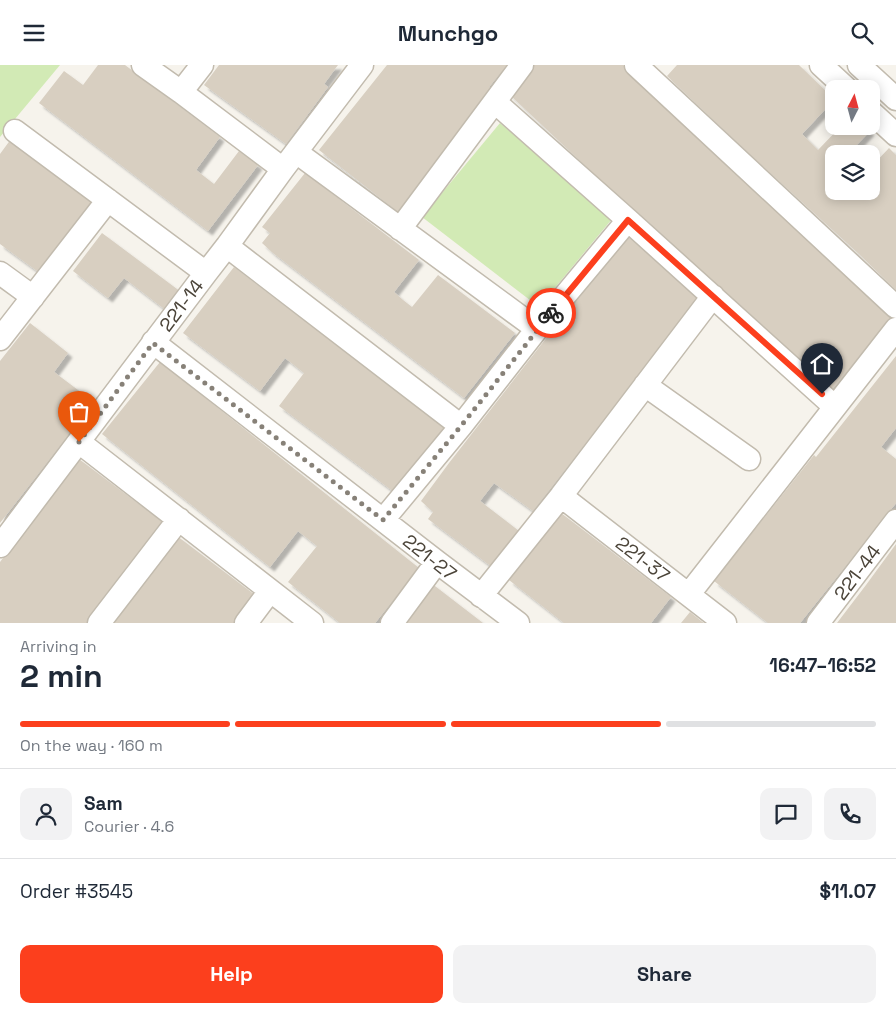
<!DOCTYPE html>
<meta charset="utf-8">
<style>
:root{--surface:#fff;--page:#f2f2f3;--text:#1f2937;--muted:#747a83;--line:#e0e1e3;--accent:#fc3f1d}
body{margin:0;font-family:"Space Grotesk",sans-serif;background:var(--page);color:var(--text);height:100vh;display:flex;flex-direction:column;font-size:19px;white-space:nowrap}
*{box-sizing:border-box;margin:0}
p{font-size:16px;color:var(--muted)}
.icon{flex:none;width:28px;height:28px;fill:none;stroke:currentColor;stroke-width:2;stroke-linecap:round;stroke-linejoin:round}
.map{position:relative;height:558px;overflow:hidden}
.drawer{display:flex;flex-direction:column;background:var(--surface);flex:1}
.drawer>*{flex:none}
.needle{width:32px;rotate:6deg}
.fabs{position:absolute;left:825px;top:15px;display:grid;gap:10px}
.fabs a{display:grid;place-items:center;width:55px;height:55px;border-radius:10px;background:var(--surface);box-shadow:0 2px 12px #0003;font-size:25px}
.pin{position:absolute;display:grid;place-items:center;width:42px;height:42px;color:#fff;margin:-51px -21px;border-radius:50% 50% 50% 0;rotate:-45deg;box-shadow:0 0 5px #0007}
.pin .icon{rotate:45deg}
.courier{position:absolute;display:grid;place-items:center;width:50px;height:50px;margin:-25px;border:4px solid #fc3f1d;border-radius:50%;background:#fff;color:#222;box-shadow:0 1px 6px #0007}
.head em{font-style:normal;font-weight:600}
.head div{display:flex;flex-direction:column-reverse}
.head{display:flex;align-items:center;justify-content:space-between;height:85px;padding:0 20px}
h1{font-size:32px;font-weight:600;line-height:38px}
.bar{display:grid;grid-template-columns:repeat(4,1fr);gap:8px 5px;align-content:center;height:60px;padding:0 20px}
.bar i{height:6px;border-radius:4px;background:var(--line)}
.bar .on{background:var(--accent)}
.bar p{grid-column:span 4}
.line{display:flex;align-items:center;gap:12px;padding:0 20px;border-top:1px solid var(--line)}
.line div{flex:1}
.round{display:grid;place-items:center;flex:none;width:52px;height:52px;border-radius:10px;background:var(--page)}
.cta{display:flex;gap:10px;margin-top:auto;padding:10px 20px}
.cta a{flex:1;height:58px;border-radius:10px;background:var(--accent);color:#fff;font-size:20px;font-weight:600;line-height:58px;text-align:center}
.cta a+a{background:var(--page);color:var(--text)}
header{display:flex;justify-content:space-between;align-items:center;height:65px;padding:0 20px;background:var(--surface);font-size:22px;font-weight:600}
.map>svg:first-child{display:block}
.green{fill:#d2eab5}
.building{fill:#d8cfc1;filter:url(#shadow)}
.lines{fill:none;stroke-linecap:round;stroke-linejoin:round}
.minor-casing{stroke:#c2bbae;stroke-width:25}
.minor{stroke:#fff;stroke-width:22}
.done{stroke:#878178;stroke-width:5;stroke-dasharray:0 9}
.route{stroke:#fc3f1d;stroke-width:6}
.labels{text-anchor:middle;stroke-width:4;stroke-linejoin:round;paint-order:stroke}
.street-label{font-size:19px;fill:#4b4439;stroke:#fff}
</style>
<header><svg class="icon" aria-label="menu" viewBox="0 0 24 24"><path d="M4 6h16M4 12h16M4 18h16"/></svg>Munchgo<svg class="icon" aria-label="search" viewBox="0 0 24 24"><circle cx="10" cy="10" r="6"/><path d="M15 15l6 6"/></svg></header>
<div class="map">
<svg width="896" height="558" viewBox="0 0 896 558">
<defs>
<filter id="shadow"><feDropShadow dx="4.5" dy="4.5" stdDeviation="1" flood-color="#0004"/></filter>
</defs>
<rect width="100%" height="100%" fill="#f6f3ec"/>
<path class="green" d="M 0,0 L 60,0 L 0,72 Z
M 500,58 L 612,154 L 539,242 L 422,152 Z"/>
<path class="building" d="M 98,0 L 125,0 L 220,72 L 196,105 L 214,119 L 239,86 L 258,100 L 208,166 L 39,38 L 64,6 L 83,20 Z
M 219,0 L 338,0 L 324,19 L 328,22 L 286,79 L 204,20 Z
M 387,0 L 507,0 L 489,22 L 494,26 L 398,147 L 319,85 Z
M 534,0 L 623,0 L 894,250 L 831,326 L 628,141 L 509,29 Z
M 677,0 L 799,0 L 834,34 L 834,35 L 802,69 L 818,85 L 841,61 L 864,61 L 870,66 L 848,89 L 834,89 L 834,126 L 871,126 L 871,102 L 889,83 L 896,90 L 896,225 L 859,189 L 743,83 L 667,11 Z
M 11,74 L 97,138 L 44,211 L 0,179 L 0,89 Z
M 305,108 L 419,195 L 394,227 L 403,235 L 412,242 L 438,210 L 515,268 L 464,333 L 273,188 L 262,178 L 270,168 L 262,162 Z
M 102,168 L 181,227 L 167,246 L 124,213 L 108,233 L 73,206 Z
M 631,168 L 702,229 L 533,446 L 494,418 L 480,436 L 519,466 L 492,502 L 428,454 L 433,447 L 421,436 L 449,398 L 558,258 Z
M 234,202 L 444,362 L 394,427 L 279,341 L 304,308 L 294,300 L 285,293 L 260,326 L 183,268 Z
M 30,258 L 68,288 L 54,307 L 94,337 L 0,458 L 0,296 Z
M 896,291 L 896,363 L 881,382 L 896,394 L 896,438 L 800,558 L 768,558 L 714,516 L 814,390 L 816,392 Z
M 160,297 L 419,503 L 375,558 L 340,558 L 288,517 L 317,481 L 298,466 L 270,502 L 102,369 Z
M 79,394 L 164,458 L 88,558 L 0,558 L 0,497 Z
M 561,448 L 671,532 L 651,558 L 564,558 L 509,515 Z
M 177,471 L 255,530 L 235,558 L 110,558 Z
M 896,479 L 896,558 L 837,558 L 866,520 Z
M 431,518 L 483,558 L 400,558 Z
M 690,547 L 701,556 L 704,558 L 681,558 Z"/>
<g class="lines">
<defs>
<path id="minor" d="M 143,0 L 181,27 L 283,104
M 636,0 L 896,242
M 821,0 L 847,24
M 859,0 L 896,34
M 181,27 L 202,0
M 495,37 L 628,155 L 835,342
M 871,47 L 896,70
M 15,66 L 206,208
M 296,87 L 537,264
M 400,164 L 522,0
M 227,181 L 461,361
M 0,208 L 33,232
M 0,274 L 108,135
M 153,277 L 437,497 L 518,558
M 645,320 L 749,394
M 79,377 L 312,558
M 561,431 L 725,558
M 383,455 L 461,361 L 537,264 L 628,155
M 0,481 L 206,208 L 227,181 L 283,104 L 362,0
M 689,529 L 896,264
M 481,531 L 561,431 L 713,231
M 99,558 L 179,454
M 246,558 L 270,526
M 392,558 L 437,497
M 818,558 L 896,456"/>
</defs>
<use href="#minor" class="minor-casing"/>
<use href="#minor" class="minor"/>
</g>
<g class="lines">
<path class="done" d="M 79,377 L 153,278 L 383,455 L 461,361 L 551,248"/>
<path class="route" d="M 551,248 L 628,155 L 822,329"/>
</g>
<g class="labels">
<g class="street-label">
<text transform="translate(181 240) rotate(-53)" y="7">221-14</text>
<text transform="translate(430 492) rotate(38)" y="7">221-27</text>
<text transform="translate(643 494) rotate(37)" y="7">221-37</text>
<text transform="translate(857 507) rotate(-53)" y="7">221-44</text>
</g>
</g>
</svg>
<div class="fabs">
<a><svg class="needle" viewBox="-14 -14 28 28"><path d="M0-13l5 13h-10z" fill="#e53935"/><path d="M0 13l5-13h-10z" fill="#747a83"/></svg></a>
<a><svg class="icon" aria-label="layers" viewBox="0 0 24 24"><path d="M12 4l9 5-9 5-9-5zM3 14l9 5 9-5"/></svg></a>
</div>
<div class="pin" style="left:79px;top:377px;background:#ea580c"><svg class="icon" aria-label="bag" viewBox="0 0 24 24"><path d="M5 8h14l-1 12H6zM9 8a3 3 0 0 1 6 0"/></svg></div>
<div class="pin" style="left:822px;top:329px;background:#1f2937"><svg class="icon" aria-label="home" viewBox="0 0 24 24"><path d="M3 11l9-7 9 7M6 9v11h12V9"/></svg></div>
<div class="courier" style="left:551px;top:248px"><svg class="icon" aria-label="bike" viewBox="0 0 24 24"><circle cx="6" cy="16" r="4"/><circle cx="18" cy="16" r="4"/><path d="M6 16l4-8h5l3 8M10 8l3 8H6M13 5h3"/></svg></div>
</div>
<section class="drawer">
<div class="head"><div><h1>2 min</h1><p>Arriving in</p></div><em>16:47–16:52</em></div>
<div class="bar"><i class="on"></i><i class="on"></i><i class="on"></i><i></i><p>On the way · 160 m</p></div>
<div class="line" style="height:90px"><a class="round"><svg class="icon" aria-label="person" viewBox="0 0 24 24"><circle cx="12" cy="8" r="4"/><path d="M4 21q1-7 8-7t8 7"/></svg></a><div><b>Sam</b><p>Courier · 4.6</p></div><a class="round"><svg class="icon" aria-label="chat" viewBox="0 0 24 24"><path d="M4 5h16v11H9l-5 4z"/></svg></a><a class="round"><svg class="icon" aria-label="phone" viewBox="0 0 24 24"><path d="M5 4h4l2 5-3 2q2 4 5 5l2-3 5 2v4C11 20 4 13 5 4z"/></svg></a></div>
<div class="line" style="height:65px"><div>Order #3545</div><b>$11.07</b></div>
<div class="cta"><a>Help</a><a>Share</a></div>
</section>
